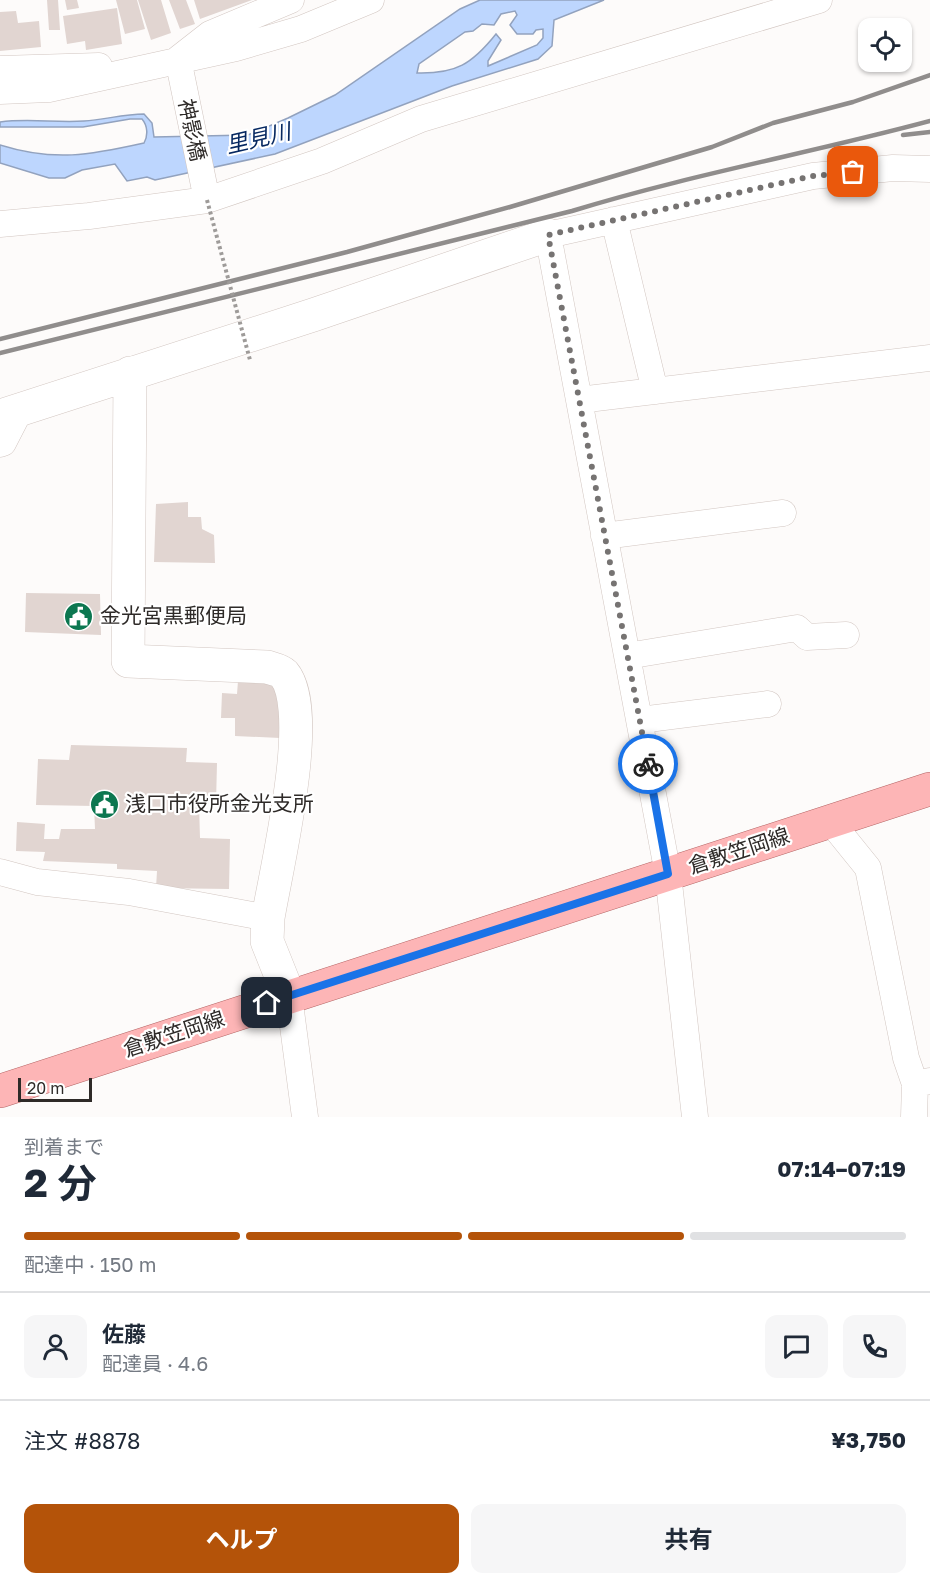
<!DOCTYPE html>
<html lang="ja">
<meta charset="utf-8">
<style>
:root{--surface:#fff;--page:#f6f6f7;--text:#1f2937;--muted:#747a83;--line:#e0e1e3;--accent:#b45309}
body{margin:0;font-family:"Golos Text","Noto Sans JP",sans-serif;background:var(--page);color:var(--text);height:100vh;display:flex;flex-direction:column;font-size:22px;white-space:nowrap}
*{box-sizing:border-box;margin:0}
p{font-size:20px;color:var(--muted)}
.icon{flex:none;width:33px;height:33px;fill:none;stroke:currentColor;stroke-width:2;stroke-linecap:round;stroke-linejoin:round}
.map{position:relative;height:1117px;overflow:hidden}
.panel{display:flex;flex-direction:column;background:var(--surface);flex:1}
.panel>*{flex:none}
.fabs{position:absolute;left:858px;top:18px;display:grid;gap:12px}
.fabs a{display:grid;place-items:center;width:54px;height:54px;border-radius:12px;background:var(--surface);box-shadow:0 2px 4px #0004;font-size:30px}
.scale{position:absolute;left:18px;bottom:15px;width:74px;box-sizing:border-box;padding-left:6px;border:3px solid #2e2a28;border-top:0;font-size:16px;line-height:21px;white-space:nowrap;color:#2e2a28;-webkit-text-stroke:4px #fff;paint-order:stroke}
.pin{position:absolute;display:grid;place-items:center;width:51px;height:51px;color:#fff;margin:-26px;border-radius:12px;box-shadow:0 3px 9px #0006}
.courier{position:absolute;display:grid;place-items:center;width:60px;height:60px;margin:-30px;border:4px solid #1a73e8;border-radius:50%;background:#fff;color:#222;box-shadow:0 2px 8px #0007}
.headline em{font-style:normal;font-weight:700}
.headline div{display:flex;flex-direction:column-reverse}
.headline{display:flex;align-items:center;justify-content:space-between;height:102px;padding:0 24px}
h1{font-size:39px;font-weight:700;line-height:45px}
.bar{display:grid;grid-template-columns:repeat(4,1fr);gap:9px 6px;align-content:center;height:72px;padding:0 24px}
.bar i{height:8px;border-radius:4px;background:var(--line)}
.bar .on{background:var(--accent)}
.bar p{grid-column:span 4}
.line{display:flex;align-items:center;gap:15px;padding:0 24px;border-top:2px solid var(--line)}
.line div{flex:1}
.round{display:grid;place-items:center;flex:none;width:63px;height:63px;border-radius:12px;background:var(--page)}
.cta{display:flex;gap:12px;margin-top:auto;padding:12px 24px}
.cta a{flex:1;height:69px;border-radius:12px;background:var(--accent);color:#fff;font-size:24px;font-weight:700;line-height:69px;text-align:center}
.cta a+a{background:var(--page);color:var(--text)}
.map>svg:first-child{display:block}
.water{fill:#bdd6fe;stroke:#92a2be;stroke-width:1.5;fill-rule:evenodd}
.building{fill:#e1d5d1}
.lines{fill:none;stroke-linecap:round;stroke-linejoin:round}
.street-casing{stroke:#d2c6c1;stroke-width:27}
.secondary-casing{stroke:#d2c6c1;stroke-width:34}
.primary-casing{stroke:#b36464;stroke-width:34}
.street{stroke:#fff;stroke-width:26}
.secondary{stroke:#fff;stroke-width:33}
.primary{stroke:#fdb5b6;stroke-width:33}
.rail{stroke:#908d8c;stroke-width:4.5}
.path-bridge{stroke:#9e9b99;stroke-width:4;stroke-dasharray:3 3;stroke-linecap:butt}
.done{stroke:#767372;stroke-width:6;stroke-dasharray:0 10.8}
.route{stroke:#1a73e8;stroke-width:8}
.labels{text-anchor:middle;stroke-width:4.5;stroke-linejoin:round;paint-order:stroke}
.street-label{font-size:21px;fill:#2e2a28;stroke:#fff}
.poi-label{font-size:21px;fill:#2e2a28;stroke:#fff;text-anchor:start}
.water-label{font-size:22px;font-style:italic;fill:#062861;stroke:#fff}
</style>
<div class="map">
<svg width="930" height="1117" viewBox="0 0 930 1117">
<rect width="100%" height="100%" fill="#fdfbfa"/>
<path class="water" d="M 480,0 L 604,0 L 554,20 L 552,46 L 538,59 L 452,86 L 275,154 L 155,180 L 147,177 L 127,181 L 115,164 L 82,170 L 65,178 L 49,178 L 0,163 L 0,145 C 54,162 90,155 144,143 C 148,136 148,126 142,119 L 130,119 L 83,127 L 0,127 L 0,122 C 28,118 56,123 84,121 C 104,120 123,114 144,114 L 152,123 L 154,137 L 248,135 L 288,118 L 335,95 L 460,9 ZM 515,11 L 517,15 L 510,25 L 517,34 L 533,34 L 536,30 L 543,29 L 543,38 L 537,45 L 488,66 L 488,61 L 501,40 L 496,34 C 472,64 456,74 417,73 L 419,64 L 465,32 L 473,31 L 482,24 L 494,25 L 501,14 Z"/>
<path class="building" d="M 47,0 L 58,0 L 60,30 L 49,30 Z
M 65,0 L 77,0 L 79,8 L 67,10 Z
M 116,0 L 137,0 L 145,29 L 125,34 Z
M 138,0 L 161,0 L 171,33 L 151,40 Z
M 169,0 L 186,0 L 195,24 L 180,29 Z
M 194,0 L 252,0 L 200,19 Z
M 117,8 L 122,44 L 86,50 L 85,41 L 67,44 L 63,16 Z
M 16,11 L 18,23 L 39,21 L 41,47 L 0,51 L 0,12 Z
M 188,502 L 188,517 L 201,517 L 202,529 L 214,535 L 215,563 L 154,562 L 156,504 Z
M 26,593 L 100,594 L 101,635 L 25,632 Z
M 238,681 L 282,683 L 280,738 L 235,736 L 235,718 L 221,718 L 222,693 L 237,694 Z
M 71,745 L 187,748 L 186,762 L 217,763 L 216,804 L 199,804 L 200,838 L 230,839 L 229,889 L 156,888 L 157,871 L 117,869 L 117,864 L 43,861 L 45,852 L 16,851 L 17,822 L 45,824 L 44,839 L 59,839 L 61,829 L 95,829 L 94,806 L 36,805 L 38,759 L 69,760 Z"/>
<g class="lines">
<defs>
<path id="street" d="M 0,69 L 99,66
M 0,91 L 49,89 L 236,48 L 301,29 L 371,0
M 207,200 L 178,59 L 210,34 L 291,0
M 614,220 L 655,391
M 0,224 L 89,216 L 207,200 L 322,161 L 421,119 L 819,0
M 579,400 L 930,358
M 0,444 L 3,443 L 20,410
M 604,536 L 783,513
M 627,656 L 797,628 L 807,637 L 846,635
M 640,720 L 768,704
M 830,821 L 868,868 L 906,1058 L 915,1084 L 930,1081
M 0,872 L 37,882 L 129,892 L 268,918
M 289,996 L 305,1117
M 695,1117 L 668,874 L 548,235 L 813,176 L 893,168 L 930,169
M 914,1117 L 915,1084"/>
<path id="secondary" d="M 130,373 L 128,661 L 267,667 C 273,669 280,670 284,674 C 315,711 276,869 268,918 L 267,941 L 289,996
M 0,416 L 313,315 L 548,235"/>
<path id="primary" d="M 0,1091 L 930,789"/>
</defs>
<use href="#street" class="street-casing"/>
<use href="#secondary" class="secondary-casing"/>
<use href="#primary" class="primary-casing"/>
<use href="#street" class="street"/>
<use href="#secondary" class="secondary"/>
<use href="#primary" class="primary"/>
<path class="rail" d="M 903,135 L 930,132
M 0,339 L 347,252 L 510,207 L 712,147 L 773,123 L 853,102 L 930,75
M 0,353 L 572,211 C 689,175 811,153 930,121"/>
<path class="path-bridge" d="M 207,200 L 250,360"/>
</g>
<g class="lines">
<path class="done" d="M 648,764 L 548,235 L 813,176 L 853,172"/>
<path class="route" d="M 267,1003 L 668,874 L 648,764"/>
</g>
<defs>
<symbol id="civic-disc" viewBox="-11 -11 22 22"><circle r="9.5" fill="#0c7750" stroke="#fff"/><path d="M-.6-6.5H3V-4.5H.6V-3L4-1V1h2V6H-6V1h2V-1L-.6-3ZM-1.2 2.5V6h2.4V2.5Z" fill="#fff"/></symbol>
</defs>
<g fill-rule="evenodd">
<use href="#civic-disc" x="62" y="600" width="33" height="33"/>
<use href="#civic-disc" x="88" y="788" width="33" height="33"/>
</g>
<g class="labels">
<g class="street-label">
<text transform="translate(192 130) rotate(78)" y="7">神影橋</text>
<text transform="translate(739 851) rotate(-18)" y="7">倉敷笠岡線</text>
<text transform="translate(174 1034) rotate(-18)" y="7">倉敷笠岡線</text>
</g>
<g class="poi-label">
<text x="100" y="623">金光宮黒郵便局</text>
<text x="125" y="811">浅口市役所金光支所</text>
</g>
<g class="water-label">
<text transform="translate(258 138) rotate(-13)" y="8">里見川</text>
</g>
</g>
</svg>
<div class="fabs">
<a><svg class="icon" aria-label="locate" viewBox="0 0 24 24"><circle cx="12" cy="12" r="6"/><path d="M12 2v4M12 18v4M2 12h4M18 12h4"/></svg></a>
</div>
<div class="scale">20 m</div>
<div class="pin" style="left:853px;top:172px;background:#ea580c"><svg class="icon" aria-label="bag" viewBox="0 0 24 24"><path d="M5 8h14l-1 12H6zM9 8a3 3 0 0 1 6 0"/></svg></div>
<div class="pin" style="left:267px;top:1003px;background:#1f2937"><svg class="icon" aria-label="home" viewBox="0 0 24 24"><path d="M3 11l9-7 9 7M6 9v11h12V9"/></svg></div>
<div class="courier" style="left:648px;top:764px"><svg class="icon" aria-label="bike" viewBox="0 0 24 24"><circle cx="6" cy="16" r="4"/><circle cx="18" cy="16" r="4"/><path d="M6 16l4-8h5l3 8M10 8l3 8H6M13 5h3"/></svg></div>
</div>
<section class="panel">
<div class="headline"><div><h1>2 分</h1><p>到着まで</p></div><em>07:14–07:19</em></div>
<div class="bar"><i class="on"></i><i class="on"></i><i class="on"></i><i></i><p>配達中 · 150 m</p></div>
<div class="line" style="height:108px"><a class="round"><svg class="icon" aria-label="person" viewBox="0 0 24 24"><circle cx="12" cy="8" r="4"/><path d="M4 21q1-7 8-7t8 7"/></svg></a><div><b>佐藤</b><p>配達員 · 4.6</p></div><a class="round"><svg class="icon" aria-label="chat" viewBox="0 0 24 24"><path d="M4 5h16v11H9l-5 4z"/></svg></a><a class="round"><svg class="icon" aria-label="phone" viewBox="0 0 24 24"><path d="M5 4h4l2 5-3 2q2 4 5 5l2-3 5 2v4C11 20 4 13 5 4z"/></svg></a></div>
<div class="line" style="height:78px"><div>注文 #8878</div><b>¥3,750</b></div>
<div class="cta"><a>ヘルプ</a><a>共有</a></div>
</section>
